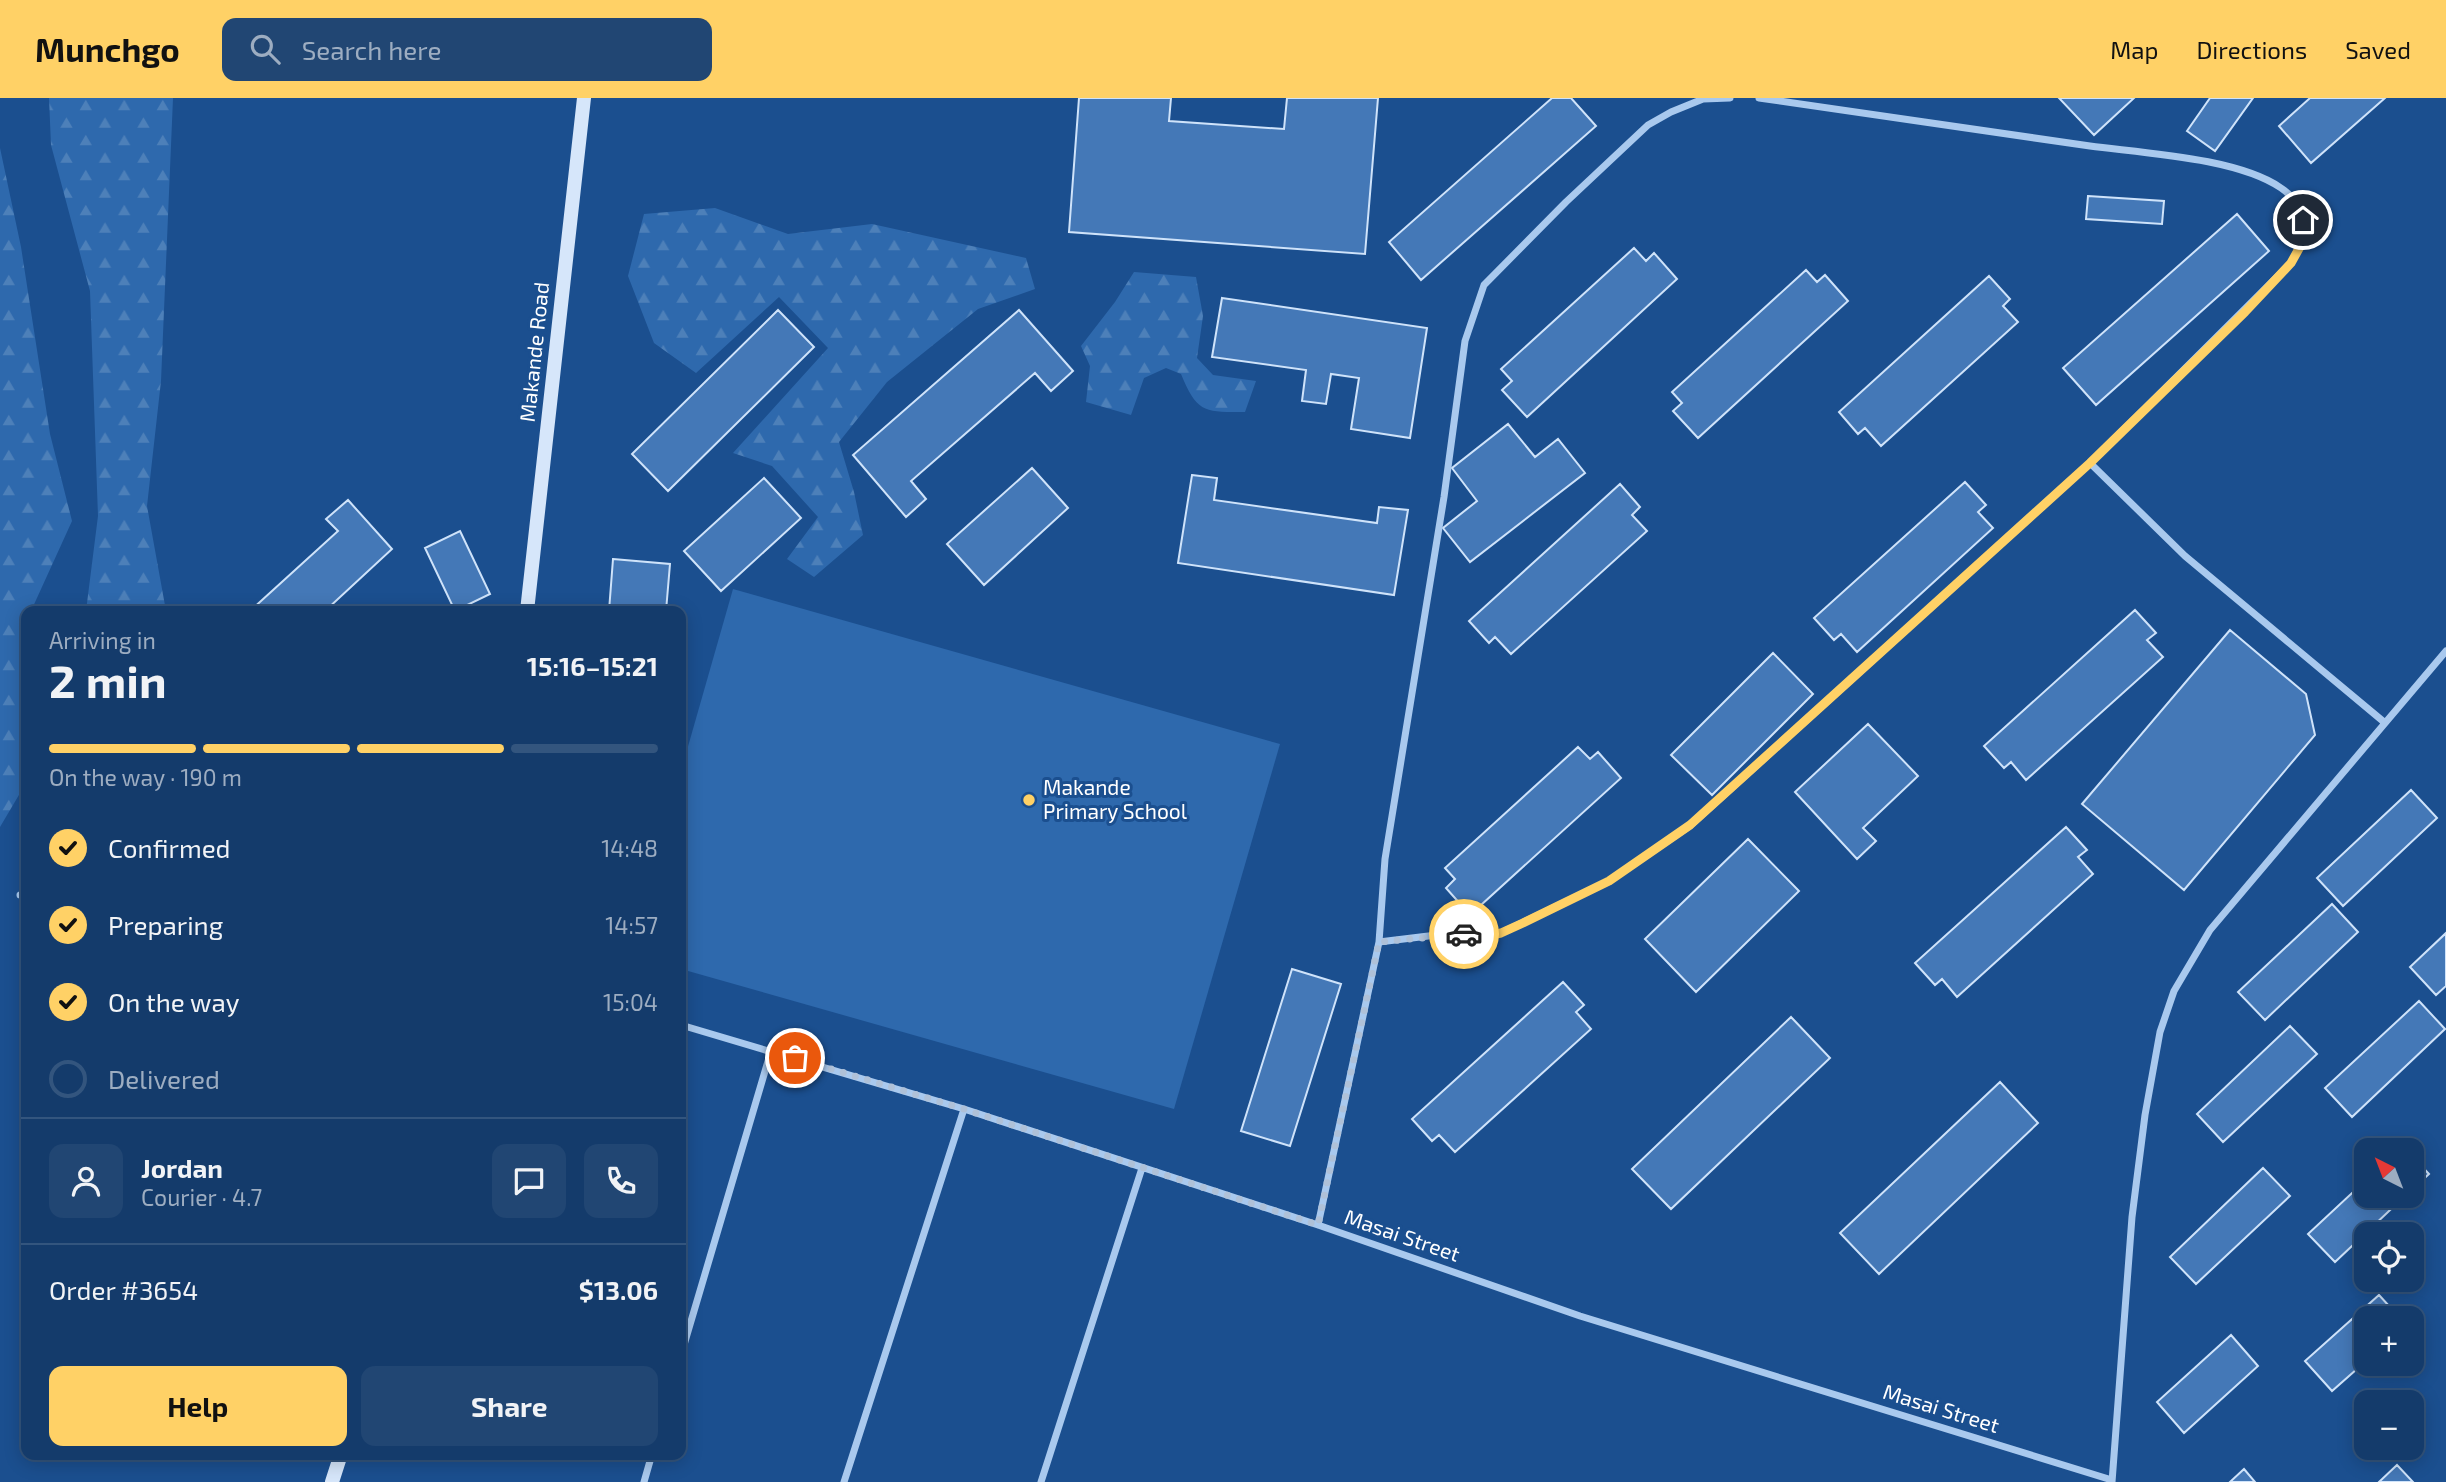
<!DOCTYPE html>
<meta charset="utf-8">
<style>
:root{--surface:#143b6b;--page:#214673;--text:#f1f3f6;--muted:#9dadc1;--line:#33557e;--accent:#ffd166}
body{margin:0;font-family:"Exo 2",sans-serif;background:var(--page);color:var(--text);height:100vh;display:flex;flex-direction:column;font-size:26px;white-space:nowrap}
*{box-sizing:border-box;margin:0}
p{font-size:23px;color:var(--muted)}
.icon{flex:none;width:38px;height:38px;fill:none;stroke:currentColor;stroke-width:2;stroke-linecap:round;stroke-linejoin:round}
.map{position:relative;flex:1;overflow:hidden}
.side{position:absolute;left:21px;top:508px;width:665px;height:854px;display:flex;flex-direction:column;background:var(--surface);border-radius:14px;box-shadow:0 4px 18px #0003,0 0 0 2px var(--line)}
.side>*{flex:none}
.needle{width:46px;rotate:318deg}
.tools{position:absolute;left:2354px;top:1040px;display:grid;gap:14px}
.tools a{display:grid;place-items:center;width:70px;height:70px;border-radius:14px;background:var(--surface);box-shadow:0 4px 18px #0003,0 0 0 2px var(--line);font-size:35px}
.pin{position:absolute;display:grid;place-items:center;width:60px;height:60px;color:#fff;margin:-30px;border:4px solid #fff;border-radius:50%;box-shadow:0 2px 7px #0007}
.courier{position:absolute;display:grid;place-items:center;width:70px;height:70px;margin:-35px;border:5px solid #ffd166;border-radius:50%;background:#fff;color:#222;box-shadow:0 2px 9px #0007}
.headline em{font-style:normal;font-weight:700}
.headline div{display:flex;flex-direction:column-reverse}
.headline{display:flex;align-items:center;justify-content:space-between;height:119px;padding:0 28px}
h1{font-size:46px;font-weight:700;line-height:52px}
.bar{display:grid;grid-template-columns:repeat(4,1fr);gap:10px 7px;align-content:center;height:84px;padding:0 28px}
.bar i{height:9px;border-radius:5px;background:var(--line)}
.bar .selected{background:var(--accent)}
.bar p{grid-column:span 4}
.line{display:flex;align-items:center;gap:18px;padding:0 28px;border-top:2px solid var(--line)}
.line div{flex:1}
.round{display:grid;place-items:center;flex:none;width:74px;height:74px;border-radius:14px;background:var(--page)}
ol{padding:0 28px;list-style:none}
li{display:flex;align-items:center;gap:21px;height:77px}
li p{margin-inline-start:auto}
li .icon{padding:7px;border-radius:50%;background:var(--accent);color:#111;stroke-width:4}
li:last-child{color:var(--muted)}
li i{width:38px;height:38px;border:4px solid var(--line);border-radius:50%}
.button{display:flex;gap:14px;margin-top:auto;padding:14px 28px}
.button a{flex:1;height:80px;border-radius:14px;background:var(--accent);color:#111;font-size:28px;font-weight:700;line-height:80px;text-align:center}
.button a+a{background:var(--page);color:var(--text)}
header{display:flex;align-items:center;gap:42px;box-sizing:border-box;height:98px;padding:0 35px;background:var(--accent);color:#111}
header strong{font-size:33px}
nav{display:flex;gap:38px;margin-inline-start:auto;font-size:24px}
.search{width:490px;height:63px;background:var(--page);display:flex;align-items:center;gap:18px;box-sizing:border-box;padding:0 24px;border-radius:14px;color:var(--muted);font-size:26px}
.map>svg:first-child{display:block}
.forest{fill:url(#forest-firs)}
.pitch{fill:#2e69ad}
.building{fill:#4478b7;stroke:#cfe3fa;stroke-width:2}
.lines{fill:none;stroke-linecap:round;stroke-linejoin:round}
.minor{stroke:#a9c9ee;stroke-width:7}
.secondary{stroke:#d6e6fa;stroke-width:14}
.done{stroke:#afc1d8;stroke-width:7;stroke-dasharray:0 12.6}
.route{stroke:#ffd166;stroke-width:9}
.poi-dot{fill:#ffd166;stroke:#1b4f8f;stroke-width:2.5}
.labels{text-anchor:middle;stroke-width:6;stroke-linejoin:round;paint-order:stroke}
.street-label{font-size:21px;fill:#fff;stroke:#1b4f8f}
.poi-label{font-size:21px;fill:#fff;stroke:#1b4f8f;text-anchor:start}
</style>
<header>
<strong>Munchgo</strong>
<div class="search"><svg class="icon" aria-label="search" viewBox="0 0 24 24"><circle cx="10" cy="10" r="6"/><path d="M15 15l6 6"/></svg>Search here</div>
<nav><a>Map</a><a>Directions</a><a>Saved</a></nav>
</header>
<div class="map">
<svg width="2446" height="1384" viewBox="0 0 2446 1384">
<defs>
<pattern id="forest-firs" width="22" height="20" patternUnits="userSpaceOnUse" patternTransform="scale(1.75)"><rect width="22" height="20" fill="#2e69ad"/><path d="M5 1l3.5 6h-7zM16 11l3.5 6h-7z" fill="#4d80b9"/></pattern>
</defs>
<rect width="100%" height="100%" fill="#1b4f8f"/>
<path class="forest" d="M 49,0 L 173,0 L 161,283 L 147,408 L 166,513 L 86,513 L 98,418 L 90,193 L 51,47 Z
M 0,50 L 21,149 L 50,336 L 72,423 L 31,513 L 26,513 L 26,685 L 0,729 Z
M 715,110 L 788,136 L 872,126 L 1026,160 L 1035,191 L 978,211 L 887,284 L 839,344 L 854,394 L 863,437 L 814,479 L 787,461 L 818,419 L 772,368 L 733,355 L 828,250 L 779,199 L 696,275 L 654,245 L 628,178 L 644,116 Z
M 1134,174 L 1196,179 L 1203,218 L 1197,260 L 1213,277 L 1256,283 L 1245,314 C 1204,314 1197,315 1181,276 L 1166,270 L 1144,280 L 1131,317 L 1086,304 L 1090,268 L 1081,248 L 1115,204 Z"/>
<path class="pitch" d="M 733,491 L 1280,646 L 1174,1011 L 681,871 L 681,673 Z"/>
<path class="building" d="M 1079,0 L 1171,0 L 1169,23 L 1284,31 L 1287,0 L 1378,0 L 1365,156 L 1069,134 Z
M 1552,0 L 1571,0 L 1596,28 L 1421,182 L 1389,144 Z
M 2059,0 L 2134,0 L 2094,37 Z
M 2210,0 L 2253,0 L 2215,53 L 2187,33 Z
M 2310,0 L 2385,0 L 2311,65 L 2279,28 Z
M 2088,98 L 2164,103 L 2162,126 L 2086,121 Z
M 2237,116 L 2269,153 L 2096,307 L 2063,270 Z
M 1634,150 L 1646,163 L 1654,155 L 1677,181 L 1527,319 L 1502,292 L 1512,283 L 1501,271 Z
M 1806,172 L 1817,184 L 1825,177 L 1848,203 L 1698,340 L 1673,313 L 1682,305 L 1672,294 Z
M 1989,178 L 2010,201 L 2003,208 L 2018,224 L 1881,348 L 1865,330 L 1858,336 L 1839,314 Z
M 1222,200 L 1427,230 L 1410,340 L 1351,331 L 1359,280 L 1331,276 L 1326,306 L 1302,303 L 1306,272 L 1212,259 Z
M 778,212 L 814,249 L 668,393 L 632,356 Z
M 1019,212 L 1073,273 L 1051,293 L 1035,275 L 911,383 L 926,401 L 906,419 L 853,357 Z
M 1508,326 L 1535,359 L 1558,341 L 1585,375 L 1470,464 L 1443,430 L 1477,403 L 1452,370 Z
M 1032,370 L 1068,410 L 984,487 L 947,446 Z
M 1192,377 L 1217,380 L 1214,402 L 1377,425 L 1379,409 L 1408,412 L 1394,497 L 1178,465 Z
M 764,380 L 801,420 L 721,493 L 684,453 Z
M 1965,384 L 1986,407 L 1978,414 L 1993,430 L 1857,554 L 1841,536 L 1834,542 L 1814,520 Z
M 1620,386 L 1640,409 L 1632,417 L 1647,433 L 1511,556 L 1495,539 L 1489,545 L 1469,523 Z
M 348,402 L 392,451 L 325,513 L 250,513 L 338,433 L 326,421 Z
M 460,433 L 490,496 L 455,513 L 425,450 Z
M 613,461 L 670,466 L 666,513 L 609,513 Z
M 2135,512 L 2156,535 L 2147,542 L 2163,559 L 2026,682 L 2011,664 L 2004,670 L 1984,648 Z
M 2230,532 L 2306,596 L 2315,637 L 2184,792 L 2082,706 Z
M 1773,555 L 1813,596 L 1712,697 L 1671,657 Z
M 1868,626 L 1918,678 L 1863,730 L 1876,743 L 1857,761 L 1795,694 Z
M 1578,649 L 1590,661 L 1598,654 L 1621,680 L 1470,817 L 1446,790 L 1455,781 L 1445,770 Z
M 2411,692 L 2437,720 L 2343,808 L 2317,780 Z
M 2066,729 L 2087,752 L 2078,759 L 2093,776 L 1957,899 L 1942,881 L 1935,887 L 1915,865 Z
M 1748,741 L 1799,793 L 1696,894 L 1645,841 Z
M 2332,806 L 2358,834 L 2265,922 L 2238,894 Z
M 2446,835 L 2446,888 L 2436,897 L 2410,869 Z
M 1292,871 L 1341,886 L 1290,1048 L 1241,1033 Z
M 1563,884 L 1584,907 L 1576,914 L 1591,931 L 1455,1054 L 1439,1037 L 1432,1043 L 1412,1021 Z
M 2419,903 L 2445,931 L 2352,1019 L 2325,990 Z
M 1791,919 L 1830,960 L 1671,1111 L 1632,1071 Z
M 2290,928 L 2317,956 L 2223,1044 L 2197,1016 Z
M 2000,984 L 2038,1025 L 1879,1176 L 1840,1135 Z
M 2412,1058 L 2429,1076 L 2412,1092 Z
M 2263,1070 L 2290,1098 L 2196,1186 L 2170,1159 Z
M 2366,1082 L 2366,1097 L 2406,1097 L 2335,1164 L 2308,1136 Z
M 2379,1197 L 2400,1220 L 2366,1220 L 2366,1263 L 2332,1293 L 2305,1263 Z
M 2231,1237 L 2258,1268 L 2184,1335 L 2157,1304 Z
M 2397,1367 L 2413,1384 L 2379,1384 Z
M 2244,1371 L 2255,1384 L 2230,1384 Z"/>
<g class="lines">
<path class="minor" d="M 1759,0 C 1869,16 1980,32 2090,48 C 2143,55 2238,60 2281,90 C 2309,109 2306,139 2291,165 L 2090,365 L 2185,458 L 2384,624
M 20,797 L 26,797
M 1379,844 L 1453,835 L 1478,840 L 1501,835 L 1609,783 L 1691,727 L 2090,365
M 681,927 L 964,1011 L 1318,1127 L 1580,1218 L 2112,1382
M 1318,1127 L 1379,844 L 1385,761 L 1444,399 L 1465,243 L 1484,187 L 1566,104 L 1648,27 L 1671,14 L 1703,1 L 1730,0
M 681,1257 L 771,953
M 644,1384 L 652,1356
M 844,1384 L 964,1011
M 1041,1384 L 1142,1070
M 2112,1384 L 2132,1119 L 2145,1017 L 2160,934 L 2174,893 L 2210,832 L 2446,553"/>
<path class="secondary" d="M 527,513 L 584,0
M 332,1384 L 341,1356"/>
</g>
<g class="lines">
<path class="done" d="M 795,960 L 964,1011 L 1318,1127 L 1379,844 L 1464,836"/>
<path class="route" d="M 1464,836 L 1478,840 L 1501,835 L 1523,825 L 1609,783 L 1690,727 L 2090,365 L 2245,214 L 2291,165 L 2301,147 L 2303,122"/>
</g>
<circle class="poi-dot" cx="1029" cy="702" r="7"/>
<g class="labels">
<g class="street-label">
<text transform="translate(535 254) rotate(-84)" y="7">Makande Road</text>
<text transform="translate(1402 1138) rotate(19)" y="7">Masai Street</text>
<text transform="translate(1941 1311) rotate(17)" y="7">Masai Street</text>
</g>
<g class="poi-label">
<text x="1043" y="697">Makande<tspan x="1043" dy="24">Primary School</tspan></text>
</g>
</g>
</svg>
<div class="tools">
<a><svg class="needle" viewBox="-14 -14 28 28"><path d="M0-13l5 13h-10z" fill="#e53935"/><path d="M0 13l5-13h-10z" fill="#9dadc1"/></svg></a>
<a><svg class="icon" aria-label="locate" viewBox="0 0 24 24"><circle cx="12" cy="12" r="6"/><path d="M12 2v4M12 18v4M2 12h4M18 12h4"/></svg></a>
<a>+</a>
<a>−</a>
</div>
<div class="pin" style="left:795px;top:960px;background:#ea580c"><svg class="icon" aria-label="bag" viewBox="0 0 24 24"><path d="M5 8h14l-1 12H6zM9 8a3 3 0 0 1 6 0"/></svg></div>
<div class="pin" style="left:2303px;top:122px;background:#1f2937"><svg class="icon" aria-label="home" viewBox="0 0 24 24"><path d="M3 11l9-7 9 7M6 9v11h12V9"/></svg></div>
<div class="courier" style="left:1464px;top:836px"><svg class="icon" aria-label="car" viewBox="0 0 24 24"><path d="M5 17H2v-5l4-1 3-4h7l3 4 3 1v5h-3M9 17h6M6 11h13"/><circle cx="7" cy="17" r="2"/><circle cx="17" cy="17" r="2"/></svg></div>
<section class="side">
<div class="headline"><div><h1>2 min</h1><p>Arriving in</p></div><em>15:16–15:21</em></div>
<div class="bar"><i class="selected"></i><i class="selected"></i><i class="selected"></i><i></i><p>On the way · 190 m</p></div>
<ol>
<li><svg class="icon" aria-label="check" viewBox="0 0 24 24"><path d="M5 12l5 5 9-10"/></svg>Confirmed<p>14:48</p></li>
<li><svg class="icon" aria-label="check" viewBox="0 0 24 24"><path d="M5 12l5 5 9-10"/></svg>Preparing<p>14:57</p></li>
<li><svg class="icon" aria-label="check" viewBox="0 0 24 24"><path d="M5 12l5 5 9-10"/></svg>On the way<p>15:04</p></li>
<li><i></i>Delivered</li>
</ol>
<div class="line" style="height:126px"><a class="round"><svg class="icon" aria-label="person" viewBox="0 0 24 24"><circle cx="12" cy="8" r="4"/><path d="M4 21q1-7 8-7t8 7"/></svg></a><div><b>Jordan</b><p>Courier · 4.7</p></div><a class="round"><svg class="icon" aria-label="chat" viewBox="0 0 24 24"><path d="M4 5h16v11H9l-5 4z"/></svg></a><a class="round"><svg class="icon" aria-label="phone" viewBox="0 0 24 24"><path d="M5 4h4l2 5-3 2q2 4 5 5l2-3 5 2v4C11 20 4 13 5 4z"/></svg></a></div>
<div class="line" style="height:91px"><div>Order #3654</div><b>$13.06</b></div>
<div class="button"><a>Help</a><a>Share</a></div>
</section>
</div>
